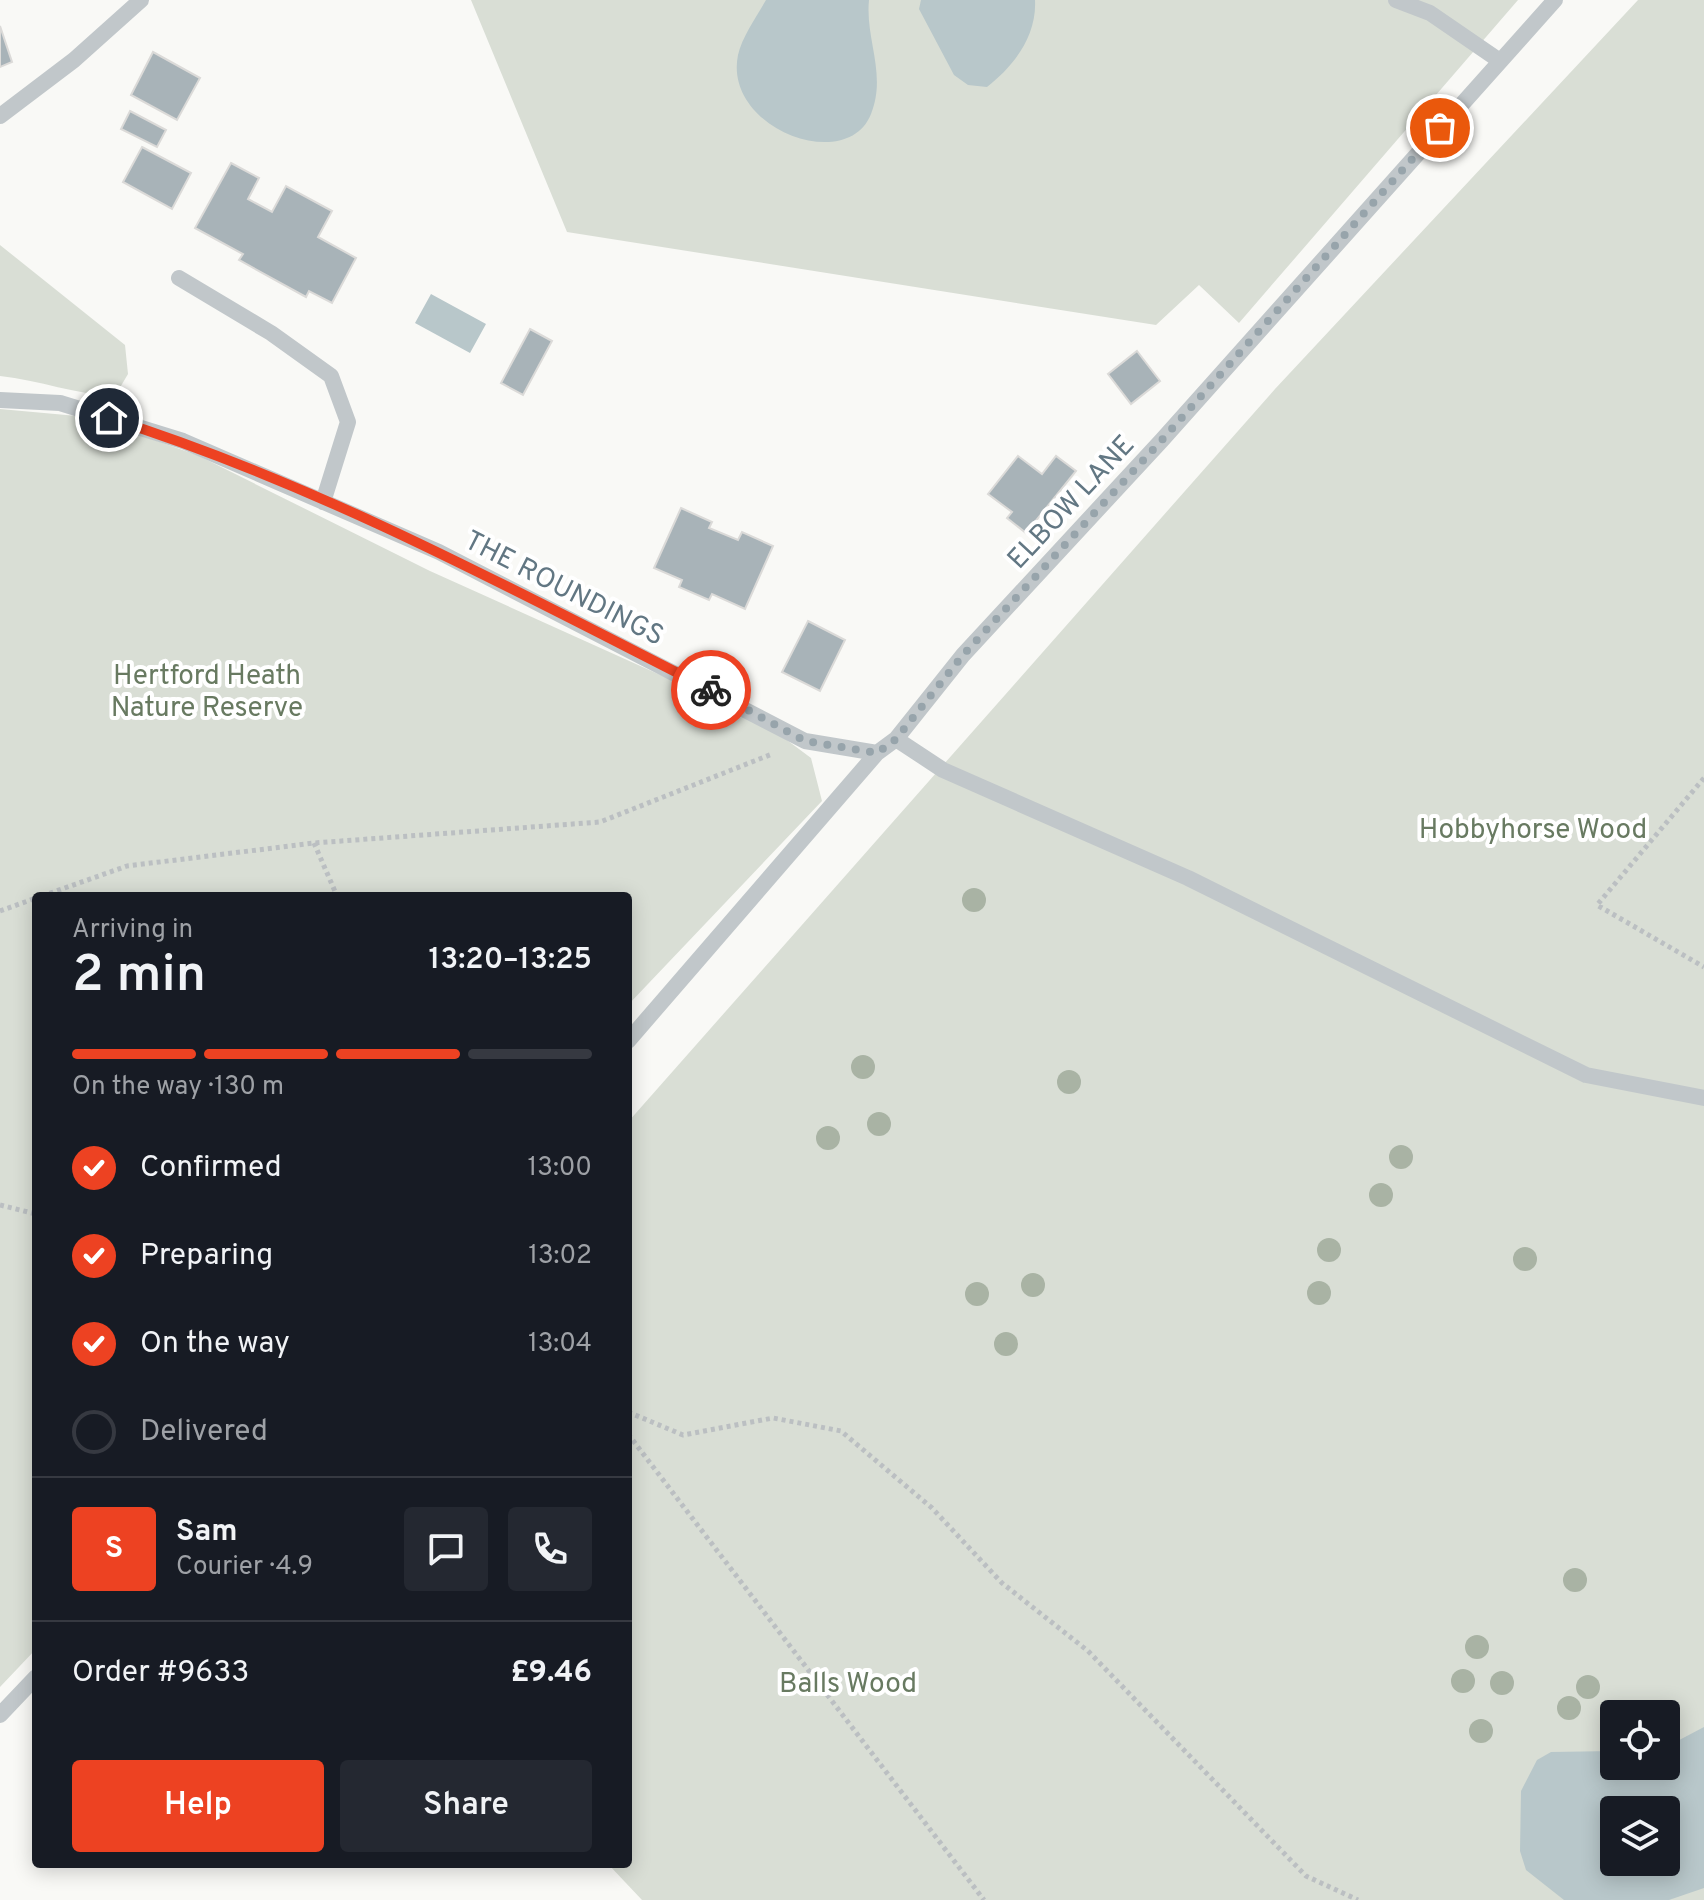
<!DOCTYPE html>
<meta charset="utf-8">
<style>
:root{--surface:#171b24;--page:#242831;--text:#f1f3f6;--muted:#9ea1a6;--line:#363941;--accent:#ed4222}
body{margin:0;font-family:Overpass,sans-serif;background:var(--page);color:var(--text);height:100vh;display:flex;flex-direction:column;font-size:30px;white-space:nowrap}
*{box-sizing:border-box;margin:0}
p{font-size:26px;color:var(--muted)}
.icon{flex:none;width:44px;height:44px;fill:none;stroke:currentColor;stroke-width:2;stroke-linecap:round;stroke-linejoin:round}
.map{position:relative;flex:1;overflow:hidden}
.details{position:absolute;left:32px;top:892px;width:600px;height:976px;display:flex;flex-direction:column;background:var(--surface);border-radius:8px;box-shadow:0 4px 20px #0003}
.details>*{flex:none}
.fabs{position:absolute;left:1600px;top:1700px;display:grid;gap:16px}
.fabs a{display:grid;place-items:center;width:80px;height:80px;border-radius:8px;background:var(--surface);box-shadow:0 4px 20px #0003;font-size:40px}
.pin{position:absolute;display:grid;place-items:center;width:68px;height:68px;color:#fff;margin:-34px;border:4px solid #fff;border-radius:50%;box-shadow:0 2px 8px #0007}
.courier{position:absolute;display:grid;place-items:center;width:80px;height:80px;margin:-40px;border:6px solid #ed4222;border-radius:50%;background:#fff;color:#222;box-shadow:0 2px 10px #0007}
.head em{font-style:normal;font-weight:600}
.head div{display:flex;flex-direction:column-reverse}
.head{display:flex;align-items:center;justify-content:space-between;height:136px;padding:0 40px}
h1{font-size:52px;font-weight:600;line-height:60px}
.bar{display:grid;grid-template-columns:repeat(4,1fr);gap:12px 8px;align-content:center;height:96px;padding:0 40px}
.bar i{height:10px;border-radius:6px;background:var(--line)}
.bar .current{background:var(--accent)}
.bar p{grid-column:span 4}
.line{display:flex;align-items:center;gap:20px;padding:0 40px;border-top:2px solid var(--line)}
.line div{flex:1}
.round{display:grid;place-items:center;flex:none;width:84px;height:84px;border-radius:8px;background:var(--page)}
ol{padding:0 40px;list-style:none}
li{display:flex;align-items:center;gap:24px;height:88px}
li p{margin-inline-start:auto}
li .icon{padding:8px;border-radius:50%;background:var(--accent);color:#fff;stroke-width:4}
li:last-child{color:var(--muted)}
li i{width:44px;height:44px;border:4px solid var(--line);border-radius:50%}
.action{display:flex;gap:16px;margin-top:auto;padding:16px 40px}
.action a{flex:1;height:92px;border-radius:8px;background:var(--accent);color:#fff;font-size:32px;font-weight:600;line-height:92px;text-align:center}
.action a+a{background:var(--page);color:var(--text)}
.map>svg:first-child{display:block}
.green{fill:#d9ded5;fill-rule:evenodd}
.water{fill:#b8c7ca;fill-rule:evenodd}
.building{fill:#a8b3b8;stroke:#dbdad8;stroke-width:2}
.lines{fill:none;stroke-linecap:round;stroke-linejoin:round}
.path{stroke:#bbbfc2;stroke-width:5;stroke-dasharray:4 4;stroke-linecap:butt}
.service{stroke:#c1c7ca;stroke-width:16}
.tree{fill:#a9b3a4}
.done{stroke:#97a4ab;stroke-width:8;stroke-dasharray:0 14.4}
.route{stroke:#ed4222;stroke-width:10}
.labels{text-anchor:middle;stroke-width:8;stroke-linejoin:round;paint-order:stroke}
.street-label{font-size:28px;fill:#627783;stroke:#fff}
.park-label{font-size:28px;fill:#687a61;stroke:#fff}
</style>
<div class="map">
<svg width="1704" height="1900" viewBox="0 0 1704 1900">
<rect width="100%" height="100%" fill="#f9f9f6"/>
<path class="green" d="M 471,0 L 1518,0 L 1239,323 L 1199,285 L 1156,325 L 567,232 Z
M 1638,0 L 1704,0 L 1704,1900 L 642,1900 L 608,1864 L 628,1864 L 628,1122 L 1275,389 ZM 1614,1714 L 1666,1714 L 1666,1766 L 1614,1766 ZM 1614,1810 L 1666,1810 L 1666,1862 L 1614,1862 Z
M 0,245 L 125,345 L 128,374 L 115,396 C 77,395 39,380 0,376 Z
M 0,409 L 88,417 L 197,455 L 430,571 L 760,720 L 811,758 L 822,801 L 628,1005 L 628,896 L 36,896 L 36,1649 L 0,1687 Z"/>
<path class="water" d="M 766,0 L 869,0 C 865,39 887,74 871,114 C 847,175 723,128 738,55 C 742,37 757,16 766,0 Z
M 921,0 L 1035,0 C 1037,36 1014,66 987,87 L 968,85 L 954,75 L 919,9 Z
M 431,294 L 486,324 L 470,353 L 415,323 Z
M 1704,1727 L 1704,1888 L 1669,1900 L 1564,1900 L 1526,1870 L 1520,1851 L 1521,1791 L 1537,1760 L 1551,1752 L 1614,1751 L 1614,1766 L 1666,1766 L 1666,1747 ZM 1666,1810 L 1666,1862 L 1614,1862 L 1614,1810 Z"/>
<path class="building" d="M 0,26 L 12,62 L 0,67 Z
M 153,52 L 200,78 L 177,120 L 131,95 Z
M 130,111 L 166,130 L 157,147 L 121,129 Z
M 142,147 L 191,173 L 172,209 L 123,182 Z
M 231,163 L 259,178 L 248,199 L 272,212 L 286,186 L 332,211 L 318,237 L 356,258 L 332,303 L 309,291 L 306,297 L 239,260 L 243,254 L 195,228 Z
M 530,329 L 552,341 L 523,395 L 501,383 Z
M 1137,351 L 1160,381 L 1131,404 L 1108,374 Z
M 1018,456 L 1042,474 L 1056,456 L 1076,471 L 1026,533 L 1007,518 L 1012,512 L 988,494 Z
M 681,508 L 712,522 L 709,528 L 738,540 L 742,532 L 773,546 L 745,609 L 712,594 L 709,600 L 679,587 L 682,580 L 654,568 Z
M 808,621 L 845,640 L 820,691 L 782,672 Z"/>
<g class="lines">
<path class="path" d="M 1704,778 L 1597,905 L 1704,967
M 314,843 L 337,896
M 42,896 L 127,866 L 314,843 L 600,822 L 772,754
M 0,911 L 36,898
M 0,1205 L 36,1214
M 628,1412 L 683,1435 L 773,1418 L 841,1431 L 932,1508 L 1002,1583 L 1088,1651 L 1306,1876 L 1358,1900
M 628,1434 L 984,1900"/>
<path class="service" d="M 1396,0 L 1430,13 L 1500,61
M 0,116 L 74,60 L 141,0
M 179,278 L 271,333 L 331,376 L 348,422 L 323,502
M 0,400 L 60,403 L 183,441 L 439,552 L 805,741 L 877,753
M 896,739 L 943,770 L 1188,878 L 1586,1075 L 1704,1098
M 628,1041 L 877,753 L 896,739 L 963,655 L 1162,440 L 1555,0
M 0,1715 L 36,1677"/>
</g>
<g class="tree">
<circle cx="974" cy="900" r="12"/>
<circle cx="863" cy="1067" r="12"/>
<circle cx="1069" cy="1082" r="12"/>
<circle cx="879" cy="1124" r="12"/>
<circle cx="828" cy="1138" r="12"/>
<circle cx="1401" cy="1157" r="12"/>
<circle cx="1381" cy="1195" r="12"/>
<circle cx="1329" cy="1250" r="12"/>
<circle cx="1525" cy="1259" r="12"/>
<circle cx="1033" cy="1285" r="12"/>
<circle cx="1319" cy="1293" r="12"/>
<circle cx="977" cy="1294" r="12"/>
<circle cx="1006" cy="1344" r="12"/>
<circle cx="1575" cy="1580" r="12"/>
<circle cx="1477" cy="1647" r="12"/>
<circle cx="1463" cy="1681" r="12"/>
<circle cx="1502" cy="1683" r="12"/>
<circle cx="1588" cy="1687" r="12"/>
<circle cx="1569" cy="1708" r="12"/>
<circle cx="1481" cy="1731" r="12"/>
</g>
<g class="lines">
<path class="done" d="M 711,690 L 805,741 L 877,753 L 896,739 L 963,655 L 1162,440 L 1440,128"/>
<path class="route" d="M 109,418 C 319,484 516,591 711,690"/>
</g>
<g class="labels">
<g class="street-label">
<text transform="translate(1070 501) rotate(-47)" y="10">ELBOW LANE</text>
<text transform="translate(565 587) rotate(27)" y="10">THE ROUNDINGS</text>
</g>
<g class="park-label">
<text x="207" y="684">Hertford Heath<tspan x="207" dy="32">Nature Reserve</tspan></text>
<text x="1533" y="838">Hobbyhorse Wood</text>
<text x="848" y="1692">Balls Wood</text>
</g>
</g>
</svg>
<div class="fabs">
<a><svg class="icon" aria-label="locate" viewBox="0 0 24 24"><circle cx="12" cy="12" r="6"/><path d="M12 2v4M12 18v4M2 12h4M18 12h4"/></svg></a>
<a><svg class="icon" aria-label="layers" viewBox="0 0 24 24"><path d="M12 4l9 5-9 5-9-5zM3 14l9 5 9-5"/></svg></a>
</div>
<div class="pin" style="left:1440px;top:128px;background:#ea580c"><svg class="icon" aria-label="bag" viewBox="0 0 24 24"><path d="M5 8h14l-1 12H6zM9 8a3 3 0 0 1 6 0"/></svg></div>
<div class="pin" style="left:109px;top:418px;background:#1f2937"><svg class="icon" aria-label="home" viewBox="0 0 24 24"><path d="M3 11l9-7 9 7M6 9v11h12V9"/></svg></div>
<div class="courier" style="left:711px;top:690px"><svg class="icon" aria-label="bike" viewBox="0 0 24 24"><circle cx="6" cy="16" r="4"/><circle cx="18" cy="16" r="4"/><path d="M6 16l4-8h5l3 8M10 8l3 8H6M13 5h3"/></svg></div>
<section class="details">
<div class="head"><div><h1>2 min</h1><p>Arriving in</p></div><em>13:20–13:25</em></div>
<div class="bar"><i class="current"></i><i class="current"></i><i class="current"></i><i></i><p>On the way · 130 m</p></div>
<ol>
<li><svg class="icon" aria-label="check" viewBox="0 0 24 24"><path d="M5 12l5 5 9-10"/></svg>Confirmed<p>13:00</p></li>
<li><svg class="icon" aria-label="check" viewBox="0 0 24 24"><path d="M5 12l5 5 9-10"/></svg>Preparing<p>13:02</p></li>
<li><svg class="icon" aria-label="check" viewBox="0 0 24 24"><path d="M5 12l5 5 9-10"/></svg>On the way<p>13:04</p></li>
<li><i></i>Delivered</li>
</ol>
<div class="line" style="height:144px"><b class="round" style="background:var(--accent);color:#fff">S</b><div><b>Sam</b><p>Courier · 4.9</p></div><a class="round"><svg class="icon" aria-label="chat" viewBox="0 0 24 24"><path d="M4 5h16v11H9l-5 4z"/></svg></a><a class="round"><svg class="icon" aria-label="phone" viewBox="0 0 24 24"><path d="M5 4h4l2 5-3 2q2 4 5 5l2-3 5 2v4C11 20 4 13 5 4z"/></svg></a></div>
<div class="line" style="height:104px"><div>Order #9633</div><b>£9.46</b></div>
<div class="action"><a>Help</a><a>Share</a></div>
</section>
</div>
